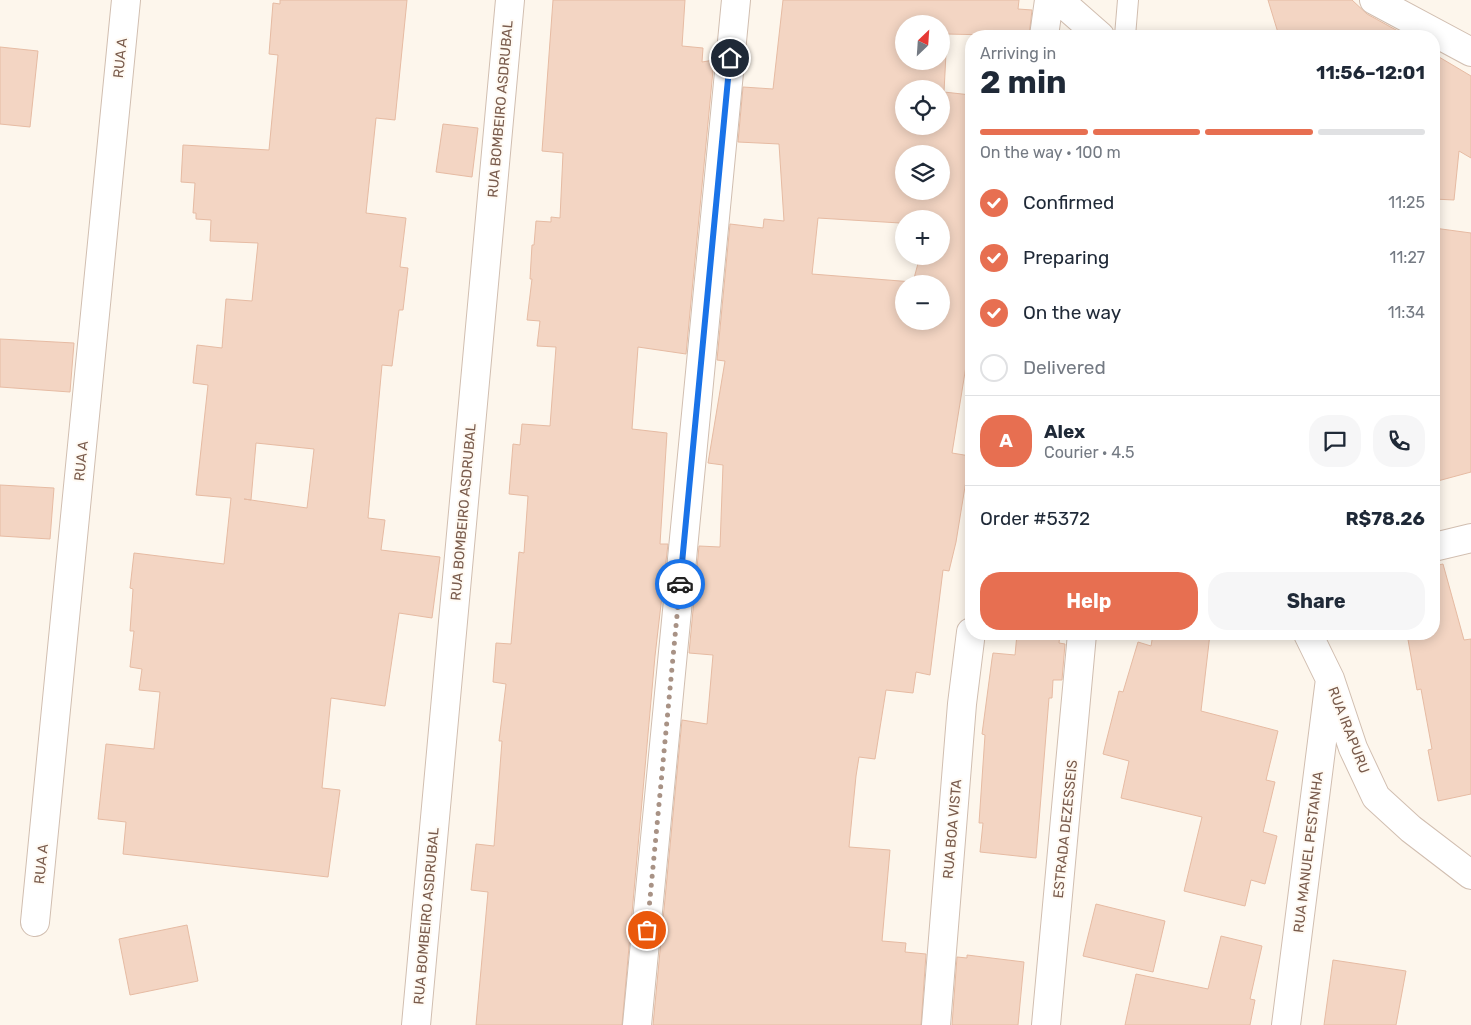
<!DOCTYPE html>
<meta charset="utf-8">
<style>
:root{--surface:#fff;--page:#f6f6f7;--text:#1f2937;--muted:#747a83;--line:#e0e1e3;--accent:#e76f51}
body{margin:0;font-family:Rubik,sans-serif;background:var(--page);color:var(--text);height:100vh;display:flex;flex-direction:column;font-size:19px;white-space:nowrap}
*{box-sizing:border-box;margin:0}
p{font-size:16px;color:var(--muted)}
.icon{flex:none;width:28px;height:28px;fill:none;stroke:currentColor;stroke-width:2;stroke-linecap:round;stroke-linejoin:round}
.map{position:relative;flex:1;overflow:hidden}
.panel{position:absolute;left:965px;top:30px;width:475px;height:610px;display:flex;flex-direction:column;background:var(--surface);border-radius:20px;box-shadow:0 2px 12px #0003}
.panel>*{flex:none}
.needle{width:32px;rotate:25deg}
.controls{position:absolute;left:895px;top:15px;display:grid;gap:10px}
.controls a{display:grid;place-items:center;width:55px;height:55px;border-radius:50%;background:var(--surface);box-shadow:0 2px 12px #0003;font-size:25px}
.pin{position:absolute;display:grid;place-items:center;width:42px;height:42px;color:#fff;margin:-21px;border:2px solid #fff;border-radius:50%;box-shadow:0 1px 5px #0007}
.courier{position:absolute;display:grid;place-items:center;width:50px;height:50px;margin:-25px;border:4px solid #1a73e8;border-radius:50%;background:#fff;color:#222;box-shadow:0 1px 6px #0007}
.head em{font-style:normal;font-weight:700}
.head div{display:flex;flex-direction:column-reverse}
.head{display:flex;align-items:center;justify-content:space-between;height:85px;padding:0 15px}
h1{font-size:32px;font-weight:700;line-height:38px}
.bar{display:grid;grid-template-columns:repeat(4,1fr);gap:8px 5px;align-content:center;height:60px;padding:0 15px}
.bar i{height:6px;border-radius:4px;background:var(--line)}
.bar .on{background:var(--accent)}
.bar p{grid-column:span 4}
.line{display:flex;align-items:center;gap:12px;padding:0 15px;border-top:1px solid var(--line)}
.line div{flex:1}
.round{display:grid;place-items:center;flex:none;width:52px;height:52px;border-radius:20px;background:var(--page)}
ol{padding:0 15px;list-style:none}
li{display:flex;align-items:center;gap:15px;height:55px}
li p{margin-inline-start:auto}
li .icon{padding:5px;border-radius:50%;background:var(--accent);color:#fff;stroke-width:4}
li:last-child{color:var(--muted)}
li i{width:28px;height:28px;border:2px solid var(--line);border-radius:50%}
.cta{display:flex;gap:10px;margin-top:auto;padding:10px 15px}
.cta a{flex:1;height:58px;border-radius:20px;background:var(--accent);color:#fff;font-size:20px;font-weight:700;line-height:58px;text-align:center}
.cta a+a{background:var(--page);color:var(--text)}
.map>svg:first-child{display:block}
.building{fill:#f3d5c3;stroke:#e6bba3;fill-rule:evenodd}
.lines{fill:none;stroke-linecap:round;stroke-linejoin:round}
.lane-casing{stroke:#d1beb0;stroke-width:22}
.street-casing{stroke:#d1beb0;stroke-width:30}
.lane{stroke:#fff;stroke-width:20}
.street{stroke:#fff;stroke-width:28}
.done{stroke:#a89285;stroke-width:5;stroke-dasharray:0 9}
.route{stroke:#1a73e8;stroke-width:6}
.labels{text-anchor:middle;stroke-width:4;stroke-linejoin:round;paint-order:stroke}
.street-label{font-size:14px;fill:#7a5c4d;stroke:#fffaf3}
</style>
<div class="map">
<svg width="1471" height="1025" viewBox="0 0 1471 1025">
<rect width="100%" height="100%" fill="#fdf6ec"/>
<path class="building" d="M 280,0 L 407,0 L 395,120 L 376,118 L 366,213 L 406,218 L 400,267 L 408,268 L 403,310 L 399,310 L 392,366 L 382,365 L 368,518 L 385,520 L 381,550 L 440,557 L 432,618 L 399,613 L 385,706 L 331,698 L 322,788 L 340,790 L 328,877 L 123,854 L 126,822 L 98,819 L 106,744 L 154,749 L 160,692 L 139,690 L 142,669 L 130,667 L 134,631 L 130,631 L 133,589 L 130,588 L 134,553 L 224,564 L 231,498 L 196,495 L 208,385 L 193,383 L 197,345 L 222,348 L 226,299 L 252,301 L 258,243 L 210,241 L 211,220 L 196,219 L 196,213 L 193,213 L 195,183 L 181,182 L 183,145 L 269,150 L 278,55 L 269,54 L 273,3 L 280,4 ZM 256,443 L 314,449 L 307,508 L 244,499 L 251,500 Z
M 553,0 L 685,0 L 682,46 L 703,48 L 702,62 L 714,60 L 686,354 L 638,347 L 632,429 L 667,433 L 660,544 L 668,544 L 655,656 L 622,1025 L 476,1025 L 488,892 L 471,890 L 476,844 L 494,846 L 502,741 L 499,741 L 506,684 L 493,682 L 496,643 L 511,644 L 519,552 L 524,553 L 528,496 L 509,494 L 513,444 L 520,445 L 522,424 L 550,426 L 556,347 L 537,346 L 540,321 L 527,320 L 532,279 L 530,279 L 532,245 L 534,245 L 536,221 L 551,222 L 551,217 L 560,218 L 563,153 L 542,151 Z
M 783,0 L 1019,0 L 1018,9 L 1032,10 L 1029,36 L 947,34 L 944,92 L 971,95 L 971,350 L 969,366 L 966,366 L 952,453 L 970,456 L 956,542 L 949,571 L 943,570 L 930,675 L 916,672 L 913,693 L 886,690 L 875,759 L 859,757 L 856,776 L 849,847 L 890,850 L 882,941 L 906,943 L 905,952 L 926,954 L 921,1025 L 653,1025 L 682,720 L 707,724 L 713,655 L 689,653 L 699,546 L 720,547 L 723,465 L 708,463 L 725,361 L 717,360 L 730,224 L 763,228 L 764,219 L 784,221 L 779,144 L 738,142 L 743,87 L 773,89 ZM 904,24 L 941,24 L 941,61 L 904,61 ZM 904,89 L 941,89 L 941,126 L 904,126 ZM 904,154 L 941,154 L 941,191 L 904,191 ZM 818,218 L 900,223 L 904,226 L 904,219 L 941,219 L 941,256 L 920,256 L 913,282 L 812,274 ZM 904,284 L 941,284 L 941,321 L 904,321 Z
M 1268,0 L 1352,0 L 1367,14 L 1407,36 L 1279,36 Z
M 0,47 L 38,51 L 30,127 L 0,124 Z
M 1434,54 L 1471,76 L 1471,158 L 1459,151 L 1454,200 L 1434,199 Z
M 443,124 L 478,128 L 472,177 L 436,172 Z
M 1434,228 L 1471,233 L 1471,472 L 1434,482 Z
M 0,339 L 74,343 L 70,392 L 0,387 Z
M 0,485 L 54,488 L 50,539 L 0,536 Z
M 1443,564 L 1464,640 L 1471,639 L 1471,794 L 1438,801 L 1428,750 L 1432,749 L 1421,689 L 1417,690 L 1407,634 L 1434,634 L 1434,566 Z
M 1017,634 L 1060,634 L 1059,643 L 1065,644 L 1062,680 L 1053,680 L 1052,698 L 1049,698 L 1036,858 L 980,852 L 983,823 L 979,823 L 985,735 L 982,734 L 992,659 L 993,653 L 1015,655 Z
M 1153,634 L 1210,634 L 1201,711 L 1278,731 L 1266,780 L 1275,782 L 1263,832 L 1277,836 L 1265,884 L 1251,880 L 1245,906 L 1184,891 L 1202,817 L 1121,798 L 1129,761 L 1103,754 L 1119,691 L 1123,692 L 1138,642 L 1151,646 Z
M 1096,904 L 1165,921 L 1153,972 L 1083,956 Z
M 187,925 L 198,981 L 130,995 L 119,939 Z
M 1221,936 L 1262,946 L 1250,999 L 1255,1000 L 1250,1025 L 1125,1025 L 1136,974 L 1208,989 Z
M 967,955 L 1024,962 L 1018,1025 L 952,1025 L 957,957 L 967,958 Z
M 1333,960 L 1406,971 L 1396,1025 L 1324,1025 Z"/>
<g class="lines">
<defs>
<path id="lane" d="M 1125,36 L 1128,0"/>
<path id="street" d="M 1059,0 L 1100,36
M 1374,0 L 1471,52
M 1044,36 L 1049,0
M 1434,547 L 1471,538
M 1308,634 L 1330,679 L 1353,748 L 1376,797 L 1411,829 L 1471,875
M 35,922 L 126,0
M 416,1025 L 510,0
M 637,1025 L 736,0
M 936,1025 L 962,704 L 971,632
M 1046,1025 L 1082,634
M 1286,1025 L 1330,679"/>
</defs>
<use href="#lane" class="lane-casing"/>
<use href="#street" class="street-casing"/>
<use href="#lane" class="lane"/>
<use href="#street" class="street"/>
</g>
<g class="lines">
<path class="done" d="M 647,930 L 680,584"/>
<path class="route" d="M 680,584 L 730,58"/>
</g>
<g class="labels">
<g class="street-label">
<text transform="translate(120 58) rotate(-84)" y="5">RUA A</text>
<text transform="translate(500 109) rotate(-85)" y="5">RUA BOMBEIRO ASDRUBAL</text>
<text transform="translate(81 461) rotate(-84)" y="5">RUA A</text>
<text transform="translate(463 512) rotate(-85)" y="5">RUA BOMBEIRO ASDRUBAL</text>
<text transform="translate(1349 730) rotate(69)" y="5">RUA IRAPURU</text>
<text transform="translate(952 829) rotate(-85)" y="5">RUA BOA VISTA</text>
<text transform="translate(1065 829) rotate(-84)" y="5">ESTRADA DEZESSEIS</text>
<text transform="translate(1308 852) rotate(-83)" y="5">RUA MANUEL PESTANHA</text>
<text transform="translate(41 864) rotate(-84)" y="5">RUA A</text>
<text transform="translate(426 916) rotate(-85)" y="5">RUA BOMBEIRO ASDRUBAL</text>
</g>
</g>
</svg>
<div class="controls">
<a><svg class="needle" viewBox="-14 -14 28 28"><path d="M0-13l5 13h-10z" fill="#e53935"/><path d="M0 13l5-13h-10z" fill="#747a83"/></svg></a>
<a><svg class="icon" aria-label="locate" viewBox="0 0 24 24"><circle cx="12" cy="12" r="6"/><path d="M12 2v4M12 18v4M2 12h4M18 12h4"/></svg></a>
<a><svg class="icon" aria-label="layers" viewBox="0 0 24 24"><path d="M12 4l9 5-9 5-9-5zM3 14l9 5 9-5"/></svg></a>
<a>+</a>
<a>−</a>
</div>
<div class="pin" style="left:647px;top:930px;background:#ea580c"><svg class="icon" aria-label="bag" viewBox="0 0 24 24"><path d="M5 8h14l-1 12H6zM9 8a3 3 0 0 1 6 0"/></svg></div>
<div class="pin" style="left:730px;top:58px;background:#1f2937"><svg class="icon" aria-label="home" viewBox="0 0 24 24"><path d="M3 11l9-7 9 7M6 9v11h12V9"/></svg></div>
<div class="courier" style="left:680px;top:584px"><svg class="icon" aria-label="car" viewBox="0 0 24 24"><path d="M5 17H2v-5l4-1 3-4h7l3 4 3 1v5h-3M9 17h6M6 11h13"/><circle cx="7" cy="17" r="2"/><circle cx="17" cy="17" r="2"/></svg></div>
<section class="panel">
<div class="head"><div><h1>2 min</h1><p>Arriving in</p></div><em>11:56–12:01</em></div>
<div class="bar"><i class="on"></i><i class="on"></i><i class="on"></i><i></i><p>On the way · 100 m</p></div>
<ol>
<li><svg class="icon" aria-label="check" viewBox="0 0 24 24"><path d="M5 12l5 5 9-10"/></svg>Confirmed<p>11:25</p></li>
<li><svg class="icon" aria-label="check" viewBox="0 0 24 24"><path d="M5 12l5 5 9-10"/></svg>Preparing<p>11:27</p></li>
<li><svg class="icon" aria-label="check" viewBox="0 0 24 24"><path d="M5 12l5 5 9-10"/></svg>On the way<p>11:34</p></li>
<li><i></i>Delivered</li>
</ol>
<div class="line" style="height:90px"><b class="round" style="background:var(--accent);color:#fff">A</b><div><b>Alex</b><p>Courier · 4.5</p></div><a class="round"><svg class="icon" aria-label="chat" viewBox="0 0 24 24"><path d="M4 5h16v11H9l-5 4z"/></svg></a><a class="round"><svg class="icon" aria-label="phone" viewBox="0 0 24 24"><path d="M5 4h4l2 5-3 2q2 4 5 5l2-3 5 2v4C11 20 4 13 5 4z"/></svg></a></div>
<div class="line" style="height:65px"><div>Order #5372</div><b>R$78.26</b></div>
<div class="cta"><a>Help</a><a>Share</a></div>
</section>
</div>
